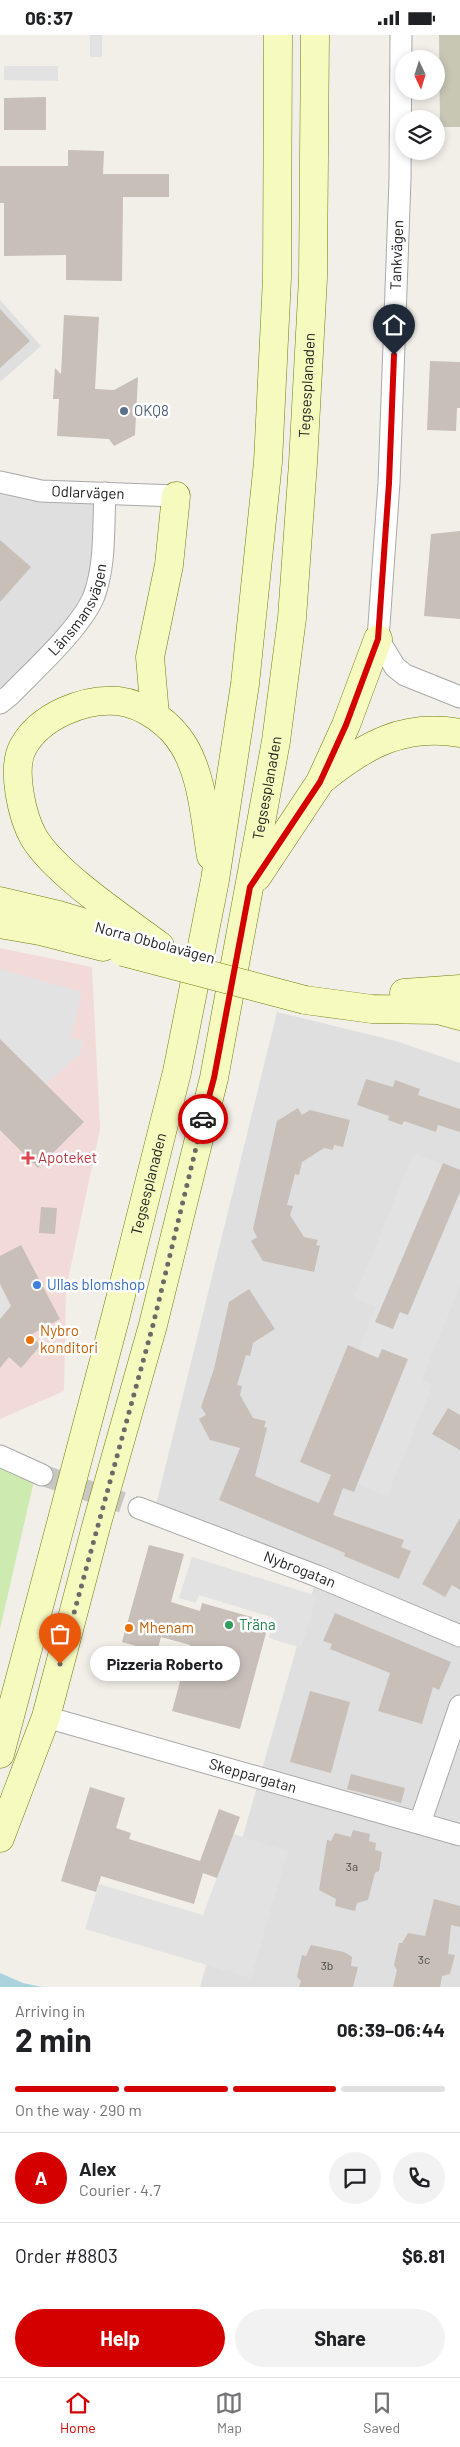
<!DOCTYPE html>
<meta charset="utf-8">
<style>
:root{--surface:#fff;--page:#f2f2f2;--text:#202124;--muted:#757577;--line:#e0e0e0;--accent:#d40000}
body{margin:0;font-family:Barlow,sans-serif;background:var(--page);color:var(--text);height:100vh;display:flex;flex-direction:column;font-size:19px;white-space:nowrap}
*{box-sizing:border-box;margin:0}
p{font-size:16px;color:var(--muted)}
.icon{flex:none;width:28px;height:28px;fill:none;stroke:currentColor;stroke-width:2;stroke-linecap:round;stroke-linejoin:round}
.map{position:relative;height:1952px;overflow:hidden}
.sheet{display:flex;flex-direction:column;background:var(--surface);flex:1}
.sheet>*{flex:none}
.needle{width:32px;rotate:176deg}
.buttons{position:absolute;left:395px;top:15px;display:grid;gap:10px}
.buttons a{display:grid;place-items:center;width:50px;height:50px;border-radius:50%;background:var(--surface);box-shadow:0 2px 8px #0003;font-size:25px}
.pin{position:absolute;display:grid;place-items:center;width:42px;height:42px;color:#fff;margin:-51px -21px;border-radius:50% 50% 50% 0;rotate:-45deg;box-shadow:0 0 5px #0007}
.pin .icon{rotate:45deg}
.courier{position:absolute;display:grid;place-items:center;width:50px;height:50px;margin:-25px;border:4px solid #d40000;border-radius:50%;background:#fff;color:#222;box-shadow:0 1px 6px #0007}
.bubble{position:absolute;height:35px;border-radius:18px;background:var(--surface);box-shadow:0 2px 8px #0003;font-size:16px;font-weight:700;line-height:35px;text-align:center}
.head em{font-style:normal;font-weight:700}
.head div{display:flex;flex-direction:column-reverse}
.head{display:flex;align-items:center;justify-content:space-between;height:85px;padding:0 15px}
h1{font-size:32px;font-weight:700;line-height:38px}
.bar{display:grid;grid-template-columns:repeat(4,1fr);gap:8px 5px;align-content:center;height:60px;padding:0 15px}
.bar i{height:6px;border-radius:4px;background:var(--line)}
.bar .current{background:var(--accent)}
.bar p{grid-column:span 4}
.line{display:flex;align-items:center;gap:12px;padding:0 15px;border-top:1px solid var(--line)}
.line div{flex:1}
.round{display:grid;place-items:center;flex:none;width:52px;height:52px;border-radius:26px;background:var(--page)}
.cta{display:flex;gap:10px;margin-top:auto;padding:10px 15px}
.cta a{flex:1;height:58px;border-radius:30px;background:var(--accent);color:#fff;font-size:20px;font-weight:700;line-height:58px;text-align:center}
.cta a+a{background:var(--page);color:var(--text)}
.status{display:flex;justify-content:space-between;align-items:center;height:35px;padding:0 25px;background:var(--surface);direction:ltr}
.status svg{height:14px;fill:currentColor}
.dock{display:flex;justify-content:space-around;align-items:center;height:70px;border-top:1px solid var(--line);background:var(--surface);font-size:14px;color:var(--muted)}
.dock a{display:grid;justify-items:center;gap:2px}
.dock .current{color:var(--accent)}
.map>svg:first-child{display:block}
.residential{fill:#e0dfdf}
.commercial{fill:#f2dad9}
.construction{fill:#c7c7b4}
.grass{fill:#cdebb0}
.parking{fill:#e2e2e2}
.water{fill:#aad3df}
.building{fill:#c7bfb8}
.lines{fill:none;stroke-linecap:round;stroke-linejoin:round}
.street-tunnel{stroke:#c8c6c1;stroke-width:21;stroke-dasharray:21 11;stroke-linecap:butt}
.street-casing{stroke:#a9a9a9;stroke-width:23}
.secondary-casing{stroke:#707d05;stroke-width:29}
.street{stroke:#fff;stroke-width:21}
.secondary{stroke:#f7fabf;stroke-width:28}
.secondary-bridge-casing{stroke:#707d05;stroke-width:29;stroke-linecap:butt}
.secondary-bridge{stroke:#f7fabf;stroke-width:28}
.done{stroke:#6b6a68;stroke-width:5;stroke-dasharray:0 9}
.route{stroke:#d40000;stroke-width:6}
.service-dot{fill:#5c6f8a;stroke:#fff;stroke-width:2}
.health-dot{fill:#e0444e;stroke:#fff;stroke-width:2}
.shop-dot{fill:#3f7fe0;stroke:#fff;stroke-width:2}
.food-dot{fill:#e8710a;stroke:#fff;stroke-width:2}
.leisure-dot{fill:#2e9e5b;stroke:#fff;stroke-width:2}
.labels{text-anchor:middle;stroke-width:5;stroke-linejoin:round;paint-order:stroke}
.number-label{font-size:12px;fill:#4b4948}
.street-label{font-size:15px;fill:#222;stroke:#fff}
.service-label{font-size:15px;fill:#4e5e75;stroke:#fff;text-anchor:start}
.health-label{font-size:15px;fill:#be3a42;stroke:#fff;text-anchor:start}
.shop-label{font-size:15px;fill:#366cbe;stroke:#fff;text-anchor:start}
.food-label{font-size:15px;fill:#c56008;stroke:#fff;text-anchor:start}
.leisure-label{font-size:15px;fill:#27864d;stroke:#fff;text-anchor:start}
</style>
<div class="status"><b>06:37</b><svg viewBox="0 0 49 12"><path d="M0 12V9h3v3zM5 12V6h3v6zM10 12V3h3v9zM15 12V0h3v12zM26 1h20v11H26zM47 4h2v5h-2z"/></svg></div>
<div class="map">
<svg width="460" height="1952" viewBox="0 0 460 1952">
<rect width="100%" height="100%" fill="#f2efe9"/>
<path class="residential" d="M 0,265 L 41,311 L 0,347 Z
M 0,447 L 105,458 L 93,562 L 0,668 Z
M 277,977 L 396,1006 L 460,1028 L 460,1952 L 200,1952 L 317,1541 L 154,1478 Z"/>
<path class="commercial" d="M 0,913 L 92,932 L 100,1094 L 66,1254 L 64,1356 L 0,1384 Z"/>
<path class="construction" d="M 439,0 L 460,0 L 460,92 L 440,92 Z"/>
<path class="grass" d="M 0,1421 L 36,1437 L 0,1594 Z"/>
<path class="parking" d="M 90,0 L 102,0 L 102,22 L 90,22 Z
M 4,31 L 58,31 L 58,46 L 4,45 Z
M 0,934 L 82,957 L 71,1002 L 83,1006 L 80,1019 L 46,1049 L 0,1004 Z
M 414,1118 L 460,1136 L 460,1251 L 422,1345 L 433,1350 L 387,1461 L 312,1430 L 376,1272 L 354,1263 Z
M 0,1249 L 11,1271 L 0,1284 Z
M 192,1522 L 317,1561 L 301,1613 L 269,1603 L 274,1583 L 199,1560 L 196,1568 L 179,1563 Z
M 233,1799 L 288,1816 L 251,1943 L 85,1894 L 99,1849 L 203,1880 Z"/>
<path class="water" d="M 0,1938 L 23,1948 L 42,1952 L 0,1952 Z"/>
<path class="building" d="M 46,62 L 46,95 L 4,95 L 4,63 Z
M 68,115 L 104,116 L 103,139 L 169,139 L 169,162 L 123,162 L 122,246 L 66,245 L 66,220 L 4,221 L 4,168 L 0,168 L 0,131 L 68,131 Z
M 0,274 L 30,306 L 0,333 Z
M 64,280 L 99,282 L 95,354 L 114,355 L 138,342 L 135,400 L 114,411 L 109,404 L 57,401 L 59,364 L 53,364 L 55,333 L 61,339 Z
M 430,326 L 460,327 L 460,373 L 457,373 L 456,396 L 427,395 Z
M 460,496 L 460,584 L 424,581 L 431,499 Z
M 0,505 L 31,532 L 0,567 Z
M 0,1004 L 84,1087 L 38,1133 L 0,1095 Z
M 366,1044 L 393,1052 L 395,1045 L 420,1054 L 418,1060 L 460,1074 L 460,1097 L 438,1090 L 436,1097 L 404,1086 L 402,1090 L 388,1085 L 389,1081 L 357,1070 Z
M 298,1073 L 302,1080 L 310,1075 L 350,1085 L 343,1112 L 334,1110 L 333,1115 L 324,1113 L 302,1127 L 299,1140 L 295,1139 L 287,1170 L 293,1171 L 290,1180 L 304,1202 L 318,1205 L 316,1210 L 320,1211 L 314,1237 L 263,1226 L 251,1206 L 257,1202 L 253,1194 L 277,1086 Z
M 443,1128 L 460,1135 L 460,1157 L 408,1280 L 400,1277 L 393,1294 L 375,1287 Z
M 41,1172 L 57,1173 L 55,1199 L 39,1198 Z
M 21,1210 L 60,1284 L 30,1300 L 41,1310 L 21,1333 L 9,1322 L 0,1333 L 0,1284 L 11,1271 L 0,1249 L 0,1221 Z
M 249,1254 L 275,1294 L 253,1308 L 250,1321 L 246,1320 L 237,1350 L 242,1351 L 240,1360 L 253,1383 L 266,1386 L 264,1392 L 267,1393 L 255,1441 L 280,1452 L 319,1468 L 331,1440 L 300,1427 L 348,1310 L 378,1323 L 382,1314 L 408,1324 L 354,1457 L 343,1453 L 333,1480 L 404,1505 L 401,1512 L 411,1516 L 399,1544 L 344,1521 L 345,1518 L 219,1465 L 240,1413 L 210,1405 L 199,1384 L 206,1380 L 201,1372 L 214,1334 L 229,1267 Z
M 448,1373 L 460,1380 L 460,1415 L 432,1399 Z
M 460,1483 L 460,1555 L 452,1550 L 445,1562 L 422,1549 Z
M 149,1510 L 184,1519 L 171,1567 L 200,1576 L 202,1568 L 269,1587 L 240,1694 L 172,1676 L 190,1610 L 161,1602 L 157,1617 L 122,1607 Z
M 335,1578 L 451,1627 L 439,1655 L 433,1652 L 422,1689 L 378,1676 L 390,1638 L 330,1614 L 332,1609 L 323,1606 Z
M 310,1656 L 350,1667 L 331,1738 L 290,1727 Z
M 351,1739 L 405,1753 L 401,1768 L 347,1754 Z
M 90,1752 L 125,1763 L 116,1793 L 131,1798 L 129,1804 L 200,1826 L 219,1774 L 240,1782 L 217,1843 L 203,1838 L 194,1869 L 101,1841 L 96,1857 L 61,1846 Z
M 353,1795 L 370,1799 L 369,1806 L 376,1808 L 375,1815 L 382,1817 L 379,1836 L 375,1838 L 368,1865 L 357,1868 L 355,1876 L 335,1871 L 336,1864 L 319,1855 L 327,1805 L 331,1806 L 335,1798 L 351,1802 Z
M 434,1864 L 460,1871 L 460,1892 L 451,1890 L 448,1919 L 455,1920 L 450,1939 L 442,1941 L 440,1952 L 393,1952 L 397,1935 L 394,1930 L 399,1908 L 402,1908 L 408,1898 L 425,1901 Z
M 311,1910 L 344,1917 L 352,1922 L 351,1931 L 358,1932 L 353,1952 L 299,1952 L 301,1946 L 297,1942 L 302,1920 L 306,1921 Z"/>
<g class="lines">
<path class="street-tunnel" d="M 42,1440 L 139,1473"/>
<defs>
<g id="street">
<path d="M 401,0 L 400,144 L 389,448 L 378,604 L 395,632 L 405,640 L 460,662"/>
<path id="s1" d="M 0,447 L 41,456 L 176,461"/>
<path id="s2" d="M 0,668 L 10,660 C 35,634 81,593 94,561 C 106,528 103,492 105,458"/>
<path d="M 0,1421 L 42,1440"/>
<path id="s3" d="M 139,1473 L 317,1541 L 460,1601"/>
<path id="s4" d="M 46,1682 L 460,1800"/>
<path d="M 420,1788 L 460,1671"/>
</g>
<g id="secondary">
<path d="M 155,680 L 150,622 L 169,530 L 176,461"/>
<path d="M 323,744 C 365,710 404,688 460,698"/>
<path d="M 257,842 L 320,747 L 346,690 L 378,604"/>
<path d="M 0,866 L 55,879 L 144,906"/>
<path d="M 0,889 L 40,896 L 103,912"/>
<path d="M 160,911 C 124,884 56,839 34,803 C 22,782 11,734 23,712 C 40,681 84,663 118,666 C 144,669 171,689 184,711 C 203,743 205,786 211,821"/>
<path d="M 404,958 L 460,954"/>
<path d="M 305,965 L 372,974 L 438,975 L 460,981"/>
<path id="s5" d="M 0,1719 L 115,1284 L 177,1037 L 215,845 L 245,649 L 268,427 L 277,243 L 278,0"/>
<path id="s6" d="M 0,1803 L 46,1682 L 97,1488 L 153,1290 L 214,1043 L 276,706 L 292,583 L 303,428 L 313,243 L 315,0"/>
</g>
</defs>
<use href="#street" class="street-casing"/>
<use href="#secondary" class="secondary-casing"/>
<use href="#street" class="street"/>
<use href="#secondary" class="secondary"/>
<defs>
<path id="secondary-bridge" d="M 123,917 L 305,965"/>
</defs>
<use href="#secondary-bridge" class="secondary-bridge-casing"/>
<use href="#secondary-bridge" class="secondary-bridge"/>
</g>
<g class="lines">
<path class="done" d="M 60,1629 L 153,1290 L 203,1084"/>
<path class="route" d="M 203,1084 L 214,1043 L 250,852 L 320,747 L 346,690 L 378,604 L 389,448 L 394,320"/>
</g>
<circle class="service-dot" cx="124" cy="376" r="5"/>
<path class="health-dot" d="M25.5 1115.5h5v5h5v5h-5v5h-5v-5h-5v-5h5z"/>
<circle class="shop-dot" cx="37" cy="1250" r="5"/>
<g class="food-dot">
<circle cx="30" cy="1305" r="5"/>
<circle cx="129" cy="1593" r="5"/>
</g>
<circle class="leisure-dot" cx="229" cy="1590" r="5"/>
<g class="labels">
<g class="number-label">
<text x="352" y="1836">3a</text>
<text x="424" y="1929">3c</text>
<text x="327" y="1935">3b</text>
</g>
<g class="street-label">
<text transform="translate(397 220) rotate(-88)" y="5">Tankvägen</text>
<text dy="5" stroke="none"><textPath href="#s6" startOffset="1490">Tegsesplanaden</textPath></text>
<text dy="5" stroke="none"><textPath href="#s1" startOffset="89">Odlarvägen</textPath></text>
<text dy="5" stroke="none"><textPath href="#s2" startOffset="124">Länsmansvägen</textPath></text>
<text dy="5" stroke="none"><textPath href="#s6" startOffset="1085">Tegsesplanaden</textPath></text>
<text transform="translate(155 908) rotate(15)" y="5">Norra Obbolavägen</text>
<text dy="5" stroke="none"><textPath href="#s5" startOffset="589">Tegsesplanaden</textPath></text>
<text dy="5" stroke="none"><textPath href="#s3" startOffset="172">Nybrogatan</textPath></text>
<text dy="5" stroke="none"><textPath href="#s4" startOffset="215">Skeppargatan</textPath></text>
</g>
<g class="service-label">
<text x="134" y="381">OKQ8</text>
</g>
<g class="health-label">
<text x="38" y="1128">Apoteket</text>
</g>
<g class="shop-label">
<text x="47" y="1255">Ullas blomshop</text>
</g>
<g class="food-label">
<text x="40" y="1301">Nybro<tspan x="40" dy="17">konditori</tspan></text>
<text x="139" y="1598">Mhenam</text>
</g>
<g class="leisure-label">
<text x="239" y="1595">Träna</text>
</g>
</g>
</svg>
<div class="buttons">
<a><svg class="needle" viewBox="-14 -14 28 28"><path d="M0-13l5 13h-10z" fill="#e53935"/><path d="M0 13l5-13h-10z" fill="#757577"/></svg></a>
<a><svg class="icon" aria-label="layers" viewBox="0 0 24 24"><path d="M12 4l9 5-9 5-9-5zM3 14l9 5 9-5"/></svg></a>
</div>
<div class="pin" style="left:60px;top:1629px;background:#ea580c"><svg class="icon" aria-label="bag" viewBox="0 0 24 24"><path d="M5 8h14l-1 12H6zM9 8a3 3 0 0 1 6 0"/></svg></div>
<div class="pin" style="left:394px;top:320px;background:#1f2937"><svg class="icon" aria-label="home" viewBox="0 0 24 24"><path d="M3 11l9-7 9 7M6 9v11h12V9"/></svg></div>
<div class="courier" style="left:203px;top:1084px"><svg class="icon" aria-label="car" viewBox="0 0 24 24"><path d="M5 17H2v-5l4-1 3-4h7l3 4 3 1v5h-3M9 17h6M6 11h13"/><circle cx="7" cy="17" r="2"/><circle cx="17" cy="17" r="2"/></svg></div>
<div class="bubble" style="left:90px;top:1611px;width:150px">Pizzeria Roberto</div>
</div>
<section class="sheet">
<div class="head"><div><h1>2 min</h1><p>Arriving in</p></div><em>06:39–06:44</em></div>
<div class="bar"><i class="current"></i><i class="current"></i><i class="current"></i><i></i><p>On the way · 290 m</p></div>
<div class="line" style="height:90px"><b class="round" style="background:var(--accent);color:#fff">A</b><div><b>Alex</b><p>Courier · 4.7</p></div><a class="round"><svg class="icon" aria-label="chat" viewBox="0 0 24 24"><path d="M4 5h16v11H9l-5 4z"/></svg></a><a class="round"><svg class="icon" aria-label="phone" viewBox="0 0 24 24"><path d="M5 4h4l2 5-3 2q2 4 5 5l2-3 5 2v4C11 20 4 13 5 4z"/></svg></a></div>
<div class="line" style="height:65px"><div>Order #8803</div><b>$6.81</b></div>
<div class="cta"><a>Help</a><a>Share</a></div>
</section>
<nav class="dock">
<a class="current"><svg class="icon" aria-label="home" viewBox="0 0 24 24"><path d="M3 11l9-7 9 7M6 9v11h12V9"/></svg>Home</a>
<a><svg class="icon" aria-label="map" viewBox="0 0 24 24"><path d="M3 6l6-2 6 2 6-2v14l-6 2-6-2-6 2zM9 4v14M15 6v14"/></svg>Map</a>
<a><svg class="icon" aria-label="saved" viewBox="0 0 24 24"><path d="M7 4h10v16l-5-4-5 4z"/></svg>Saved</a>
</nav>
